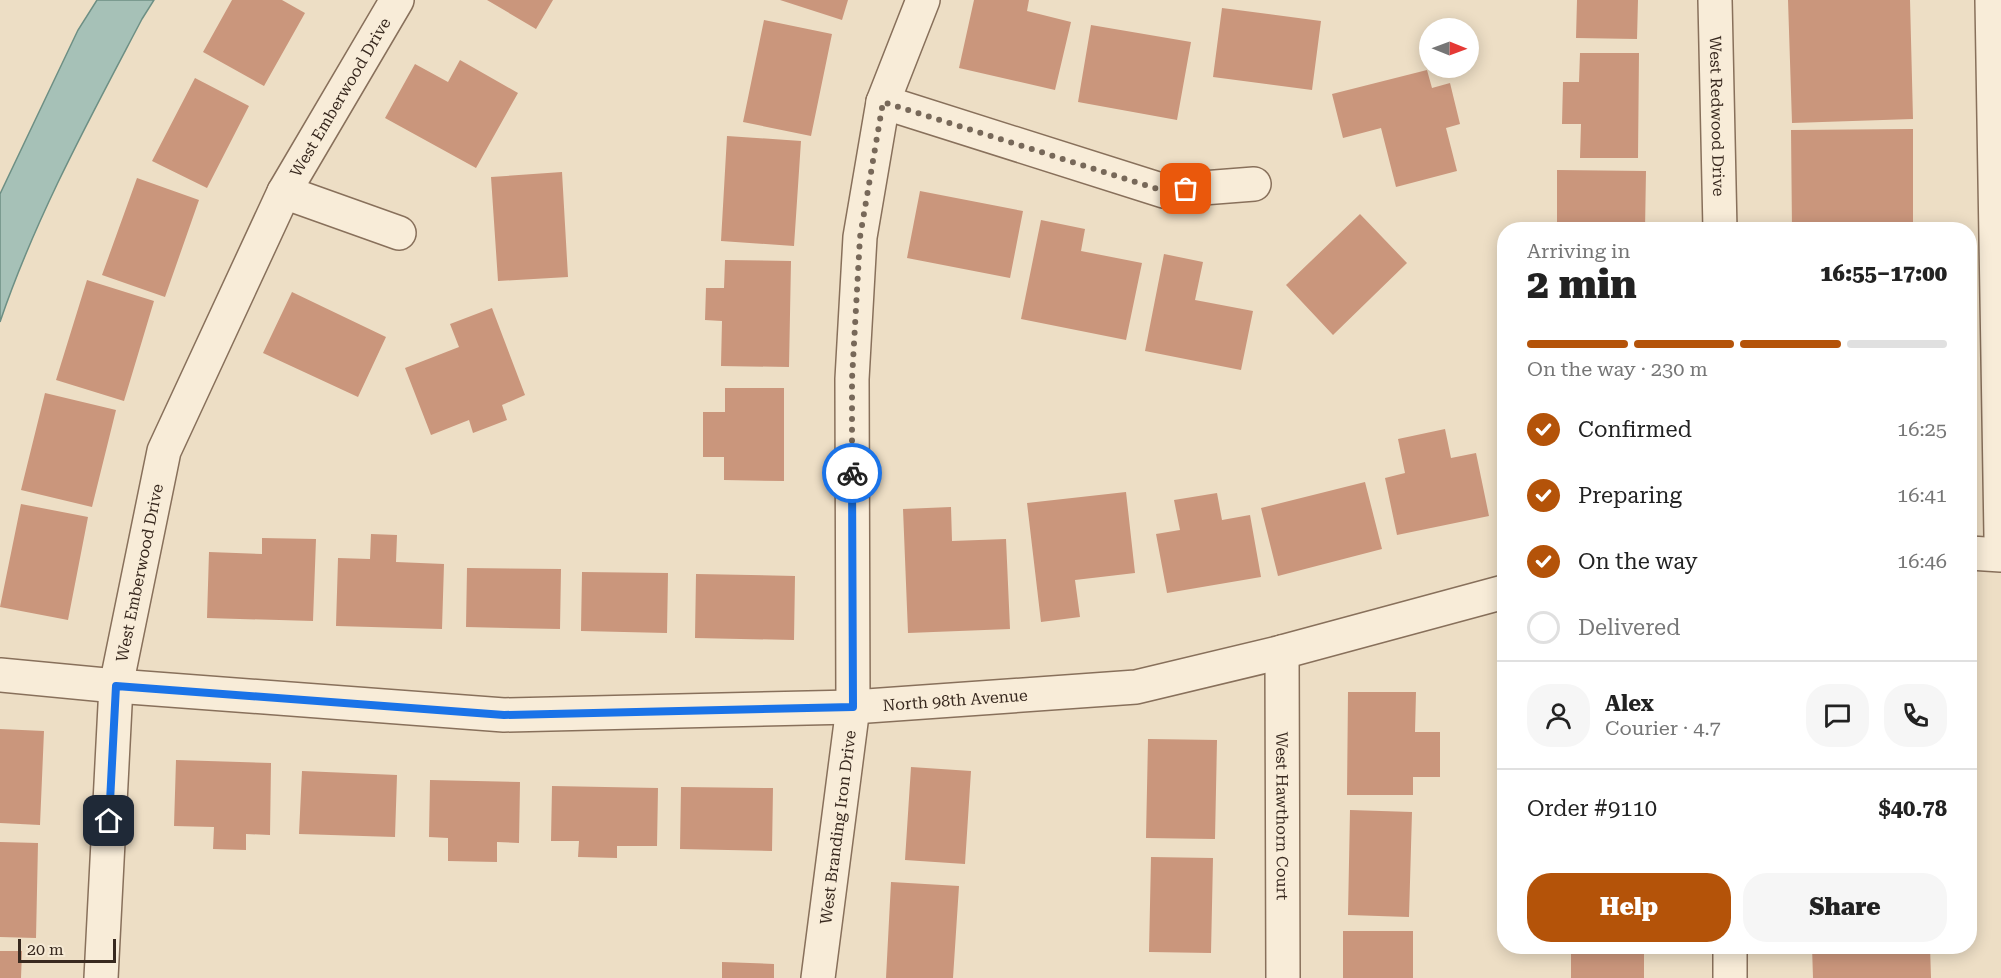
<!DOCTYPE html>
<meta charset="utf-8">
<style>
:root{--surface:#fff;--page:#f6f6f6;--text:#222;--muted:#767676;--line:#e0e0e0;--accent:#b45309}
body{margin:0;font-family:"Roboto Serif",serif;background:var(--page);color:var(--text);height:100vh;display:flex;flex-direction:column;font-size:22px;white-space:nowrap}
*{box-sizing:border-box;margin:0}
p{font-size:20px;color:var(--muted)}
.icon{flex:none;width:33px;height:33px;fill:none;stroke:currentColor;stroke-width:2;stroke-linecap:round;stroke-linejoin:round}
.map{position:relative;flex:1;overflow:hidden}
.sheet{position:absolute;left:1497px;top:222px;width:480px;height:732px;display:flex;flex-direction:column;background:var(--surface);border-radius:24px;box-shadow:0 3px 15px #0003}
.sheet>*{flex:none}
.needle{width:39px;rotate:91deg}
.tools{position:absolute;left:1419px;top:18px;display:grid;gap:12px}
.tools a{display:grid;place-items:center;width:60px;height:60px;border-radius:50%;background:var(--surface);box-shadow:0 3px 15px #0003;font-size:30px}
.scale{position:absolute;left:18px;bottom:15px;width:98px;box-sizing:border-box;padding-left:6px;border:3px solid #38291f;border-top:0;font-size:16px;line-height:21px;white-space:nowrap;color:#38291f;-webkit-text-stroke:4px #f5e9d4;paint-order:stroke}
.pin{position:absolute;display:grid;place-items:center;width:51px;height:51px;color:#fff;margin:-26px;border-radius:12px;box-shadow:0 3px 9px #0006}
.courier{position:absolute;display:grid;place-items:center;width:60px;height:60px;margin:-30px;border:4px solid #1a73e8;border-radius:50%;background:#fff;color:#222;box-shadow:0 2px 8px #0007}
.head em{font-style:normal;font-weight:800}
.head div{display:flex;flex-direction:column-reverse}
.head{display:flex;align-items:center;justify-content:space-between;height:102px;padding:0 30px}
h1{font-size:39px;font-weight:800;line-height:45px}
.bar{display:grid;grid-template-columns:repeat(4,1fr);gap:9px 6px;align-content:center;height:72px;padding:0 30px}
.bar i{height:8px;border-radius:4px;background:var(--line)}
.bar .active{background:var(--accent)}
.bar p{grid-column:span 4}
.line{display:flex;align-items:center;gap:15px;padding:0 30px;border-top:2px solid var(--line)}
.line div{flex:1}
.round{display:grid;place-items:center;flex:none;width:63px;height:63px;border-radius:24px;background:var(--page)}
ol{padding:0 30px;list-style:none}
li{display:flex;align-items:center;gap:18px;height:66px}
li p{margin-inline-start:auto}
li .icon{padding:6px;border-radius:50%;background:var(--accent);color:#fff;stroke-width:4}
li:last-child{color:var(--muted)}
li i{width:33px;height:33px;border:3px solid var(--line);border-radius:50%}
.primary-button{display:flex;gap:12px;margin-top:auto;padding:12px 30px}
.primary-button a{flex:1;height:69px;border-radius:24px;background:var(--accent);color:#fff;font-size:24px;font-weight:800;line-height:69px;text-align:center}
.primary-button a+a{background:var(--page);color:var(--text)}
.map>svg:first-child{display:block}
.water{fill:#a6c1b7;stroke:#6d8f84;stroke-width:1.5}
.building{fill:#ca967c}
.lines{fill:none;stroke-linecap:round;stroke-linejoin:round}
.minor-casing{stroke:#88705b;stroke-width:36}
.minor{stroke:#f8ecd8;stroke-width:33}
.done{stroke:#776859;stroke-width:6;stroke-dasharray:0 10.8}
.route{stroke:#1a73e8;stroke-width:8}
.labels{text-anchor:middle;stroke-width:6;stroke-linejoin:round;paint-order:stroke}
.street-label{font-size:16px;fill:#38291f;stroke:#f5e9d4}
</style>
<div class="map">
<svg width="2001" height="978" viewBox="0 0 2001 978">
<rect width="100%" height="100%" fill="#eddec5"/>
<path class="water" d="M 97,0 L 154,0 L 142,19 C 90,118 36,216 0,322 L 0,194 L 78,30 Z"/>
<path class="building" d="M 232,0 L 282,0 L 305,13 L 264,86 L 203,52 Z
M 487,0 L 553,0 L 536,29 Z
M 780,0 L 848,0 L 842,20 Z
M 974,0 L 1029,0 L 1027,11 L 1071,22 L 1055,90 L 959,68 Z
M 1577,0 L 1638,0 L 1637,39 L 1576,38 Z
M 1788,0 L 1910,0 L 1913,119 L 1792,123 Z
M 1222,8 L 1321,21 L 1312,90 L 1213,77 Z
M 764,20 L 832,34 L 811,136 L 743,122 Z
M 1091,25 L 1191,42 L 1177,120 L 1078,102 Z
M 1580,53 L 1639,53 L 1638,158 L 1580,158 L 1581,124 L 1562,124 L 1563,82 L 1579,82 Z
M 460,60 L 518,93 L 476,168 L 385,118 L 415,64 L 448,82 Z
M 1427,70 L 1432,88 L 1450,83 L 1460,124 L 1446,128 L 1457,171 L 1396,187 L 1381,128 L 1343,138 L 1332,94 Z
M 195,78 L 249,106 L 207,188 L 152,161 Z
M 1913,129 L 1913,230 L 1792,230 L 1791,130 Z
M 727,136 L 801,141 L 794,246 L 721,241 Z
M 1557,170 L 1646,171 L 1645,230 L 1557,230 Z
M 562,172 L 568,277 L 498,281 L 491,177 Z
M 137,178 L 199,200 L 165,297 L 102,275 Z
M 920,191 L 1023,211 L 1010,278 L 907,258 Z
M 1360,214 L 1407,263 L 1333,335 L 1286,285 Z
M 1041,220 L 1085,229 L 1081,251 L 1142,263 L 1126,340 L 1021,319 Z
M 1164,254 L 1203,262 L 1195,300 L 1253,311 L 1241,370 L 1145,351 Z
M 725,260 L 791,261 L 789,367 L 721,366 L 722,321 L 705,320 L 706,288 L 724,288 Z
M 87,280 L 154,301 L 124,401 L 56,380 Z
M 292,292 L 386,337 L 358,397 L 263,353 Z
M 492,308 L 525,395 L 502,405 L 507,420 L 473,433 L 469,420 L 431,435 L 405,368 L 459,347 L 450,324 Z
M 725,388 L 784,388 L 784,481 L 724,480 L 724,457 L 703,457 L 703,412 L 725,412 Z
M 45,393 L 116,410 L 92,507 L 21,490 Z
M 1445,429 L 1451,458 L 1476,453 L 1489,516 L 1397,535 L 1385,478 L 1405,473 L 1398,439 Z
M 1365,482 L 1382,549 L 1278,576 L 1261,508 Z
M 1126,492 L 1135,573 L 1075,580 L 1080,617 L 1041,622 L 1027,503 Z
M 1217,493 L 1222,520 L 1250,515 L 1261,577 L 1167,593 L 1156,534 L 1180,530 L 1174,500 Z
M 21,504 L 88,517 L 68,620 L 0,607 Z
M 951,507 L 952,541 L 1006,539 L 1010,629 L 908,633 L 903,509 Z
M 371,534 L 397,535 L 396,562 L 444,564 L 442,629 L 336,626 L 338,558 L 370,559 Z
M 262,538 L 316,539 L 313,621 L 207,618 L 209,552 L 262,554 Z
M 467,568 L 561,569 L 560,629 L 466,627 Z
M 582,572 L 668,573 L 667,633 L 581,631 Z
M 696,574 L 795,576 L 794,640 L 695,638 Z
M 1348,692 L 1416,692 L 1415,732 L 1440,732 L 1440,777 L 1413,777 L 1413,795 L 1347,795 Z
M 0,729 L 44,731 L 40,825 L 0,823 Z
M 1148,739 L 1217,740 L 1215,839 L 1146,838 Z
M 176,760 L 271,763 L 270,835 L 246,834 L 246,850 L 213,849 L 214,827 L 174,826 Z
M 911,767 L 971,771 L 965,864 L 905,860 Z
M 302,771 L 397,775 L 395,837 L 299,834 Z
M 430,780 L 520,782 L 519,843 L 497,842 L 497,862 L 448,861 L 448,838 L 429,837 Z
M 552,786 L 658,788 L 657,846 L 617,846 L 617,858 L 578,857 L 579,841 L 551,841 Z
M 681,787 L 773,788 L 772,851 L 680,849 Z
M 1350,810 L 1412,812 L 1409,917 L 1348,915 Z
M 0,842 L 38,843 L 36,938 L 0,937 Z
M 1151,857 L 1213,858 L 1211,953 L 1149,952 Z
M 891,882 L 959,886 L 953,978 L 886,978 Z
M 1343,931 L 1413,931 L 1413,978 L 1343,978 Z
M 1571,946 L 1644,946 L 1644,978 L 1571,978 Z
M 1812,946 L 1930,946 L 1931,978 L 1813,978 Z
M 0,951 L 22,951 L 21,978 L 0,978 Z
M 722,962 L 774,964 L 774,978 L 722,978 Z"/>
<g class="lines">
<defs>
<g id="minor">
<path id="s1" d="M 1715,0 L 1720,230"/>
<path d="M 1992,0 L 2001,537"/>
<path d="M 883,102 L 1164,191 L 1254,184"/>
<path d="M 284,192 L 399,233"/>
<path d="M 1970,553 L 2001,555"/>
<path id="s2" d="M 1282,652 L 1283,978"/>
<path id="s3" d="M 0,675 L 116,686 L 504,715 L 853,707 L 1136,687 L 1282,652 L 1504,592"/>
<path d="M 1730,946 L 1730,978"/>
<path id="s4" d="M 101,978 L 116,686 L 164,451 L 284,192 L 397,0"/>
<path id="s5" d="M 818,978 L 853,707 L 852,379 L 860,237 L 883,102 L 923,0"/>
</g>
</defs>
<use href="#minor" class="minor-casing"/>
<use href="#minor" class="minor"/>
</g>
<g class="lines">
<path class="done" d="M 852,473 L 852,379 L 860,237 L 883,102 L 1164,191 L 1186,189"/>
<path class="route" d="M 109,821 L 116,686 L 504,715 L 853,707 L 852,473"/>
</g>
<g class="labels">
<g class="street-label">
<text dy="6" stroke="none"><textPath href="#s4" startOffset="928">West Emberwood Drive</textPath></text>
<text dy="6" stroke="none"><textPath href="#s1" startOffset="116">West Redwood Drive</textPath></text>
<text dy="6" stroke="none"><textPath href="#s4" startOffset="408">West Emberwood Drive</textPath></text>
<text dy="6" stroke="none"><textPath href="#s3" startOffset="957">North 98th Avenue</textPath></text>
<text dy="6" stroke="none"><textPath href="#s2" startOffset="164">West Hawthorn Court</textPath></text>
<text dy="6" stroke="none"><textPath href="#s5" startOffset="152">West Branding Iron Drive</textPath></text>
</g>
</g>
</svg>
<div class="tools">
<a><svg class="needle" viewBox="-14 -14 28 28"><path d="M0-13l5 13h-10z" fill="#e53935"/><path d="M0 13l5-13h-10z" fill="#767676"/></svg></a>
</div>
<div class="scale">20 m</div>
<div class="pin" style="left:1186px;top:189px;background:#ea580c"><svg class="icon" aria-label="bag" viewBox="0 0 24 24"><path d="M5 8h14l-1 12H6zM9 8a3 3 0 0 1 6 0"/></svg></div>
<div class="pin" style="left:109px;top:821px;background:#1f2937"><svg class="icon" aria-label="home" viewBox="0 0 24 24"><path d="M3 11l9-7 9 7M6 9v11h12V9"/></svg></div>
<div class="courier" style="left:852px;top:473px"><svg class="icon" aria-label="bike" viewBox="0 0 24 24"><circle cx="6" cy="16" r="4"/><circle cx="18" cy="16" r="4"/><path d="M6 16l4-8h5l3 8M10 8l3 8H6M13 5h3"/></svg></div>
<section class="sheet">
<div class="head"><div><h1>2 min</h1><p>Arriving in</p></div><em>16:55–17:00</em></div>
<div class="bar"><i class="active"></i><i class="active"></i><i class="active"></i><i></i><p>On the way · 230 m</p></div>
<ol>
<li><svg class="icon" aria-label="check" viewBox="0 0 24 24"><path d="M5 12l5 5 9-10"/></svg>Confirmed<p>16:25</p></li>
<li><svg class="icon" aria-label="check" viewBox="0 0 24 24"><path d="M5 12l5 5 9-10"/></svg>Preparing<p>16:41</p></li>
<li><svg class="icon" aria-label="check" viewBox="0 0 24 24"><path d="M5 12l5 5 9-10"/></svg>On the way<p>16:46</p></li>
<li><i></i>Delivered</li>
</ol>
<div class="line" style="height:108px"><a class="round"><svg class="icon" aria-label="person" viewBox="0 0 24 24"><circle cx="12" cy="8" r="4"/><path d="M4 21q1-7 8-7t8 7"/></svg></a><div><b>Alex</b><p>Courier · 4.7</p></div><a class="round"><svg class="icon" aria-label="chat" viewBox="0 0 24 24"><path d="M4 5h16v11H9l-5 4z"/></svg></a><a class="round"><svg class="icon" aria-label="phone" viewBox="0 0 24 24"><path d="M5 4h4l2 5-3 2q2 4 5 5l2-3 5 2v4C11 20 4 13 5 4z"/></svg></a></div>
<div class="line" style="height:78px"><div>Order #9110</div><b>$40.78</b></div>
<div class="primary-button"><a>Help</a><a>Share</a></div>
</section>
</div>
